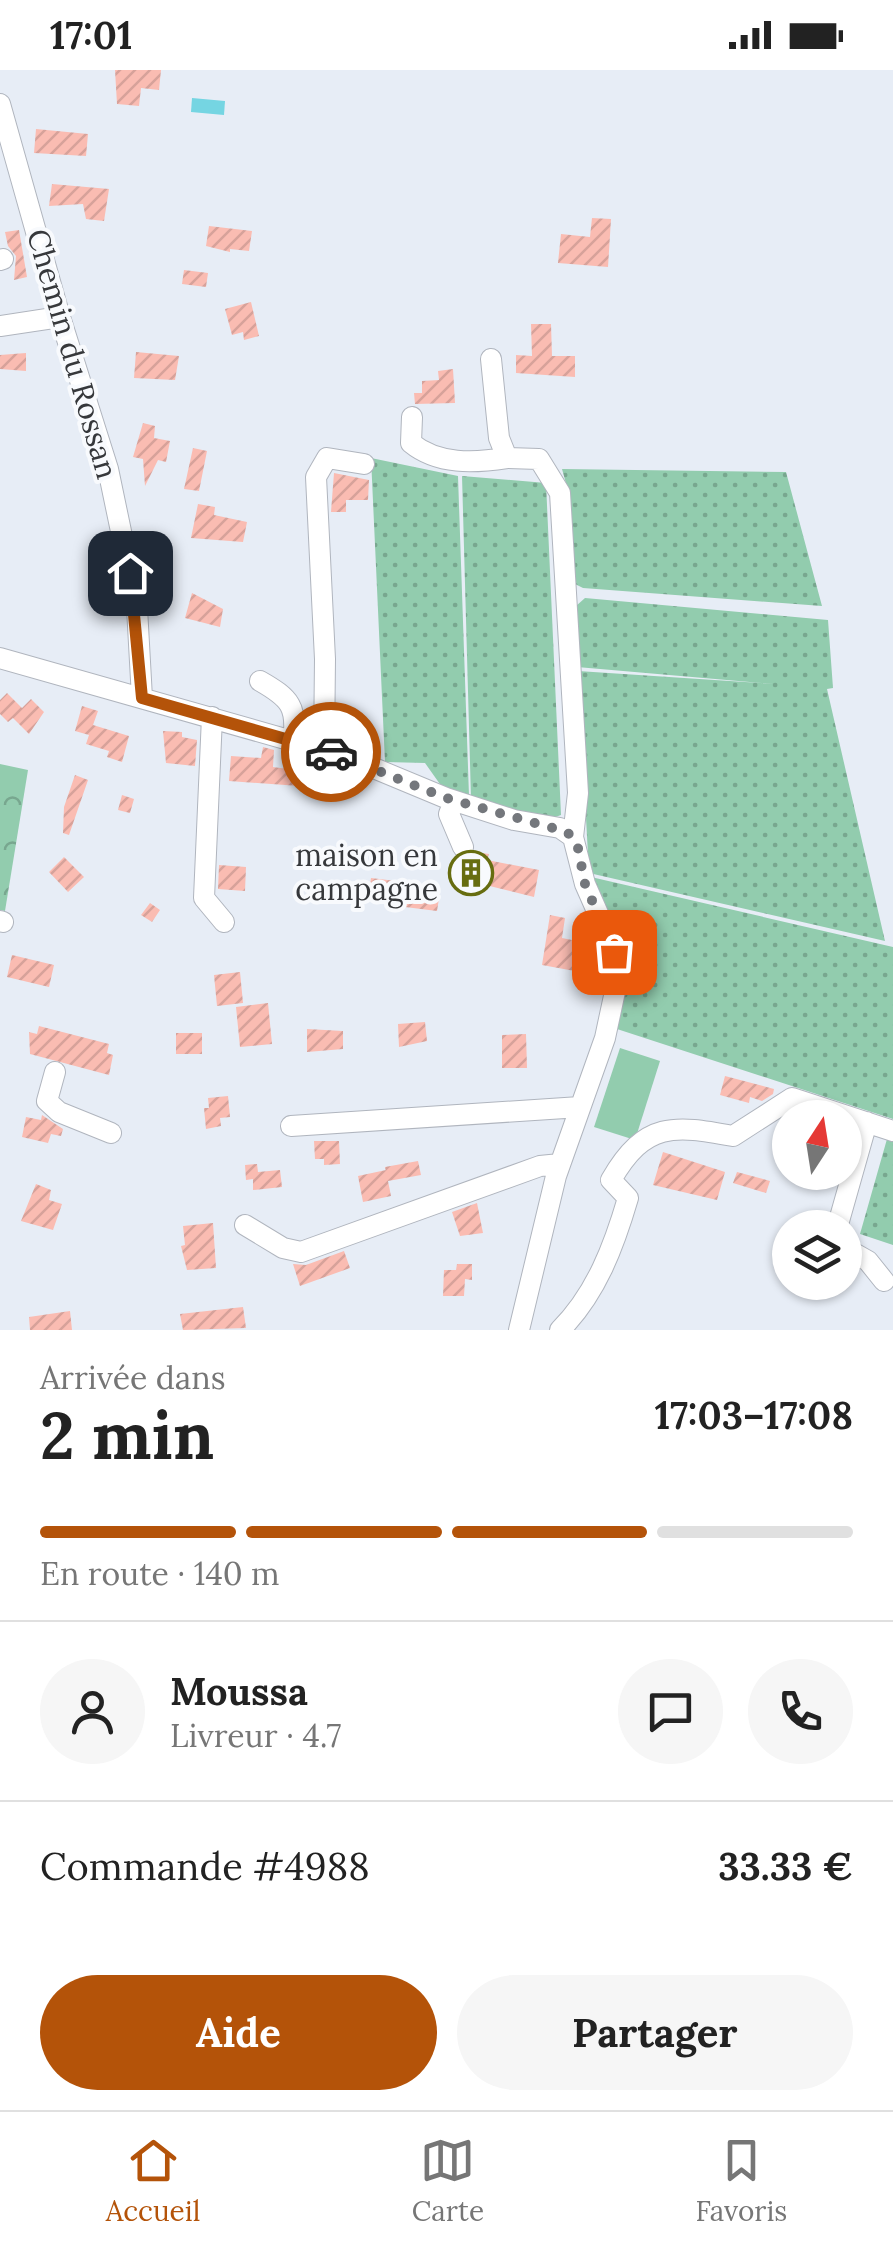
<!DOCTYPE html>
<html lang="fr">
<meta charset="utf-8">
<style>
:root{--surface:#fff;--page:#f6f6f6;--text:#222;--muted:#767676;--line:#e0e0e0;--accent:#b45309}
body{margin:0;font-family:Lora,serif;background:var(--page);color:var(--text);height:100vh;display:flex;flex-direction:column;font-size:38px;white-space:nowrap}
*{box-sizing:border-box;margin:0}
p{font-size:32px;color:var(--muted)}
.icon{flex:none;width:55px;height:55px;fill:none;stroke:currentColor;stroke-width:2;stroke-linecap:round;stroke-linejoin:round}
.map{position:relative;height:1260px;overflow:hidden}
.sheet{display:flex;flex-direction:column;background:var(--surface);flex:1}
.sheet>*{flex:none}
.needle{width:65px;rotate:12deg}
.buttons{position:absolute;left:772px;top:1030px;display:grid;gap:20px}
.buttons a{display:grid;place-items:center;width:90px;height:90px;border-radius:50%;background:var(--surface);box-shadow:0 2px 8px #0004;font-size:50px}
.pin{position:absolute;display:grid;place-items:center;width:85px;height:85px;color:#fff;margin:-42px;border-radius:20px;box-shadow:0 5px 15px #0006}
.courier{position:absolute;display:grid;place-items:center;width:100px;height:100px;margin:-50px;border:8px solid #b45309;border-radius:50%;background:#fff;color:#222;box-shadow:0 2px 12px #0007}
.overview em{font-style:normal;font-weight:800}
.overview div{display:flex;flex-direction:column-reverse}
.overview{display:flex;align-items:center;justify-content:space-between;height:170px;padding:0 40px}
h1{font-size:65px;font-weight:800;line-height:75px}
.bar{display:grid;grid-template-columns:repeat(4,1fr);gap:15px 10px;align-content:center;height:120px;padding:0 40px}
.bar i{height:12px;border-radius:8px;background:var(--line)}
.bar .on{background:var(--accent)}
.bar p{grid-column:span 4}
.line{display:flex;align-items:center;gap:25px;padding:0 40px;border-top:2px solid var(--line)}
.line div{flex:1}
.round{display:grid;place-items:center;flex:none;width:105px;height:105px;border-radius:52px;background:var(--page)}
.action{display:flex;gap:20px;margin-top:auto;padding:20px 40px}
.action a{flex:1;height:115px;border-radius:60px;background:var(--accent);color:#fff;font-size:40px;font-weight:800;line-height:115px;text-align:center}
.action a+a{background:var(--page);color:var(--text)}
.status{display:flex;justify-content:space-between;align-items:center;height:70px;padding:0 50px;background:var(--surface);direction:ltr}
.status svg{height:28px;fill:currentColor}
.tab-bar{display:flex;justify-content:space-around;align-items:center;height:140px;border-top:2px solid var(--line);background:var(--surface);font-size:28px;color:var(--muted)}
.tab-bar a{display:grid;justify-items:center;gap:5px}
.tab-bar .on{color:var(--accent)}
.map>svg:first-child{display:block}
.grass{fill:url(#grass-dots)}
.forest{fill:url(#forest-crowns)}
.pitch{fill:#92ccae}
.water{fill:#75d5e2}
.building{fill:url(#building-hatch)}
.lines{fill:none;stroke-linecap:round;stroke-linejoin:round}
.minor-casing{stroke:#b0b5be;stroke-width:22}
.minor{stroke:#fff;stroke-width:20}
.done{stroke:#74777c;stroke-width:10;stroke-dasharray:0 18}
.route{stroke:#b45309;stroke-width:12}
.labels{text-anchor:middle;stroke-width:8;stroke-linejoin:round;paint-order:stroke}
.street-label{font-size:30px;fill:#36383b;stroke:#f8fafd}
.poi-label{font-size:30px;fill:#36383b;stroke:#f8fafd;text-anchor:end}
</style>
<div class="status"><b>17:01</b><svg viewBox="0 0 49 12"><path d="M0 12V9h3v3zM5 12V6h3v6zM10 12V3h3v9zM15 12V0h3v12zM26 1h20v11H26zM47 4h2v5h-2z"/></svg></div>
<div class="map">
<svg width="893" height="1260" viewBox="0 0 893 1260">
<defs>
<pattern id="grass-dots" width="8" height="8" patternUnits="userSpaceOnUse" patternTransform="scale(2.5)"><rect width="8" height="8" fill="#92ccae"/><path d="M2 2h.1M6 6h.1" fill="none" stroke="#78a78f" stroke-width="1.8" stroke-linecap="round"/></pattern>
<pattern id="forest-crowns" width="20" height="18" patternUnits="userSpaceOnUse" patternTransform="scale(2.5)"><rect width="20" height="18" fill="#92ccae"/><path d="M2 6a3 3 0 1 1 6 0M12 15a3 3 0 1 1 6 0" fill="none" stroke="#78a78f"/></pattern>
<pattern id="building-hatch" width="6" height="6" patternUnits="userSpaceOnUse" patternTransform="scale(2.5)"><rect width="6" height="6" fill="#fabcb2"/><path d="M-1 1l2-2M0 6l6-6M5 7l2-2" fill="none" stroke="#d7a29a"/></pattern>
</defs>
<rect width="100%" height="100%" fill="#e7edf6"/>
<path class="grass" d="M 371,388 L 458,406 L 469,726 L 442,717 L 425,693 L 385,692 Z
M 562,399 L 786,402 L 822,536 L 583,518 L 573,513 L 567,417 Z
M 462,406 L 546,413 L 561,745 L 547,750 L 471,729 Z
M 585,528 L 828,550 L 833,618 L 827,619 L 885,871 L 589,803 L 578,601 L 774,614 L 577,597 L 576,536 Z
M 591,807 L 893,877 L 893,1049 L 617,959 L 625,917 Z
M 887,1069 L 893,1071 L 893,1175 L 860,1164 Z"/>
<path class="forest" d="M 0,694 L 28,700 L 5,841 L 0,840 Z"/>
<path class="pitch" d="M 620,978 L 660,991 L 635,1070 L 594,1057 Z"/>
<path class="water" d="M 192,28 L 225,31 L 224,45 L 191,42 Z"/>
<path class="building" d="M 115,0 L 161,0 L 159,20 L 141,18 L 139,36 L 117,34 Z
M 36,59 L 88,64 L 86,86 L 34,83 Z
M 52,114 L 109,119 L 104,151 L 86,149 L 83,134 L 49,136 Z
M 592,148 L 611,149 L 608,197 L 558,193 L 561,164 L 590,167 Z
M 209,156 L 252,161 L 249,181 L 230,179 L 230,182 L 206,176 Z
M 19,160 L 27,207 L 14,210 L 16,186 L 8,176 L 5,162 Z
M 184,200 L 208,203 L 206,217 L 182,214 Z
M 251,232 L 259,266 L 244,270 L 243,262 L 232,265 L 225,239 Z
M 531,254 L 551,254 L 552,286 L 575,286 L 575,307 L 516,303 L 516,285 L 532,286 Z
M 136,282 L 179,286 L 175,310 L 134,308 Z
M 26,283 L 26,301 L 0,299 L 0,285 Z
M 453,299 L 455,333 L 415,334 L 414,323 L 422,323 L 422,311 L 439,310 L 438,301 Z
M 143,353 L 155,356 L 154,368 L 170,371 L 166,392 L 158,390 L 145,416 L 143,389 L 133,387 Z
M 193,378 L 207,381 L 199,421 L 184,419 Z
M 334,403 L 369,410 L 368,430 L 346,430 L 346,442 L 331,442 Z
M 198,434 L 215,437 L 214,445 L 247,452 L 243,472 L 191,468 Z
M 192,523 L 223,539 L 220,557 L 185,548 Z
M 7,623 L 22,638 L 31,629 L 44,642 L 29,664 L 13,648 L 8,652 L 0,644 L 0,630 Z
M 82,636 L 98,641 L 93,655 L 129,666 L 122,692 L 107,687 L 109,681 L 86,674 L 89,665 L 75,661 Z
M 163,661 L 182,662 L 182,667 L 197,670 L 195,696 L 166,693 Z
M 263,677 L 274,680 L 273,697 L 302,701 L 303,692 L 316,694 L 313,717 L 229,711 L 231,686 L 261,688 Z
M 75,705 L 88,710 L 69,765 L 63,763 L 64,737 Z
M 122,725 L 134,729 L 130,743 L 118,740 Z
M 476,782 L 489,784 L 487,790 L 539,800 L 534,827 L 457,808 L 459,796 L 474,791 Z
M 64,787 L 84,807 L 68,822 L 49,802 Z
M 219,795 L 246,797 L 245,821 L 218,819 Z
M 371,808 L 396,811 L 394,824 L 369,821 Z
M 408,818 L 440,822 L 437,841 L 405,837 Z
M 150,833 L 160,840 L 152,852 L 141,845 Z
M 550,845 L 565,848 L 562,868 L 577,871 L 575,886 L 598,877 L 602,888 L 581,896 L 580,902 L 542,895 Z
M 12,885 L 54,895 L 49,917 L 7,907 Z
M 240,902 L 243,933 L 217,936 L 214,905 Z
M 268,933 L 272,974 L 240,977 L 236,937 Z
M 425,952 L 427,971 L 399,977 L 398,954 Z
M 39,956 L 109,974 L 107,983 L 113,985 L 109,1005 L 30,984 L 29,962 L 37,964 Z
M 307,959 L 343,961 L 343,979 L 307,982 Z
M 176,963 L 202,963 L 202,984 L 176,984 Z
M 526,964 L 527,998 L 502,998 L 502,965 Z
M 725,1006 L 774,1019 L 773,1024 L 762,1031 L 750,1027 L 749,1033 L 720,1025 Z
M 228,1026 L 230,1047 L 220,1048 L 221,1056 L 206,1059 L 204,1038 L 209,1038 L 208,1028 Z
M 42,1045 L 63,1059 L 61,1066 L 51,1064 L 48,1073 L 22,1067 L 26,1047 L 41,1050 Z
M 314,1071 L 339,1071 L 340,1094 L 324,1095 L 324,1089 L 315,1089 Z
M 663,1082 L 725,1102 L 717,1130 L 653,1115 Z
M 418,1091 L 421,1105 L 388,1111 L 391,1126 L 363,1132 L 358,1106 L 386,1100 L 387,1107 L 385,1097 Z
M 257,1094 L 258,1102 L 280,1100 L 282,1117 L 253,1120 L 253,1109 L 246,1110 L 245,1095 Z
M 737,1102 L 770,1111 L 766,1123 L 733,1113 Z
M 36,1114 L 51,1120 L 49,1130 L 62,1134 L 53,1160 L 21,1151 Z
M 477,1133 L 483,1163 L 460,1166 L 452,1142 Z
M 213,1153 L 216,1198 L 187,1200 L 181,1176 L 185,1175 L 183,1156 Z
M 344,1181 L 350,1198 L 300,1216 L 293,1194 L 306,1195 Z
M 457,1194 L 472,1194 L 472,1210 L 465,1209 L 464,1226 L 443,1226 L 444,1200 L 456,1200 Z
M 243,1237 L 246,1258 L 183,1260 L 180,1244 Z
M 70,1241 L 72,1260 L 30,1260 L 29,1247 Z"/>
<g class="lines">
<defs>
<path id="minor" d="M 0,34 L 60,247 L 108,399 L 137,538 L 142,628
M 0,190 L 3,189
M 0,256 L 60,247
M 491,289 L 499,368 L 507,388 L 539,389 L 560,423 L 578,723 L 573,767
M 412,347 L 411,373 C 438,395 474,393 507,388
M 0,588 L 345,686 L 446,728 L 514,750 L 560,758 L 573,767 L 585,814 L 615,882 L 617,912 L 605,968 L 556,1106 L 519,1260
M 260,611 C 290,628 298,637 293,672
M 212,647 L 204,828 L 224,852
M 324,680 L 325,589 L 316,407 L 327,388 L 364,394
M 454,731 L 449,744 L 463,777
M 0,851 L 3,852
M 55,1002 L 47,1031 L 59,1042 L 111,1063
M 291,1056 L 580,1037
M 245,1155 L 283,1178 L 301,1182 L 540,1096 L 560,1094
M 837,1158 L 867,1052
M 845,1178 L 868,1191 L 884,1211
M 560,1260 C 596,1224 614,1176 628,1128 L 611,1110 C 645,1051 674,1055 733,1066 L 792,1028 L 893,1061"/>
</defs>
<use href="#minor" class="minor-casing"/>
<use href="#minor" class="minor"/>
</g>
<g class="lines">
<path class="done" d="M 331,682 L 446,728 L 567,762 L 577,773 L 585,814 L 614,882"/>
<path class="route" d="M 130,503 L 142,628 L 331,682"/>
</g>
<defs>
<symbol id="building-ring" viewBox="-11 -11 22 22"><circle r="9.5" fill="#f8fafd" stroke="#676d10" stroke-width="1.5"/><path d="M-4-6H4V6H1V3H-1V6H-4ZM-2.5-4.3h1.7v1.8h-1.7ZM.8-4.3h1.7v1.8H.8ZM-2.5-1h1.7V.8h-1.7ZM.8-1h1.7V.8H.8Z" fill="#676d10"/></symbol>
</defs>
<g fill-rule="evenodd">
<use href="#building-ring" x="446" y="778" width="50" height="50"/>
</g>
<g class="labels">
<g class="street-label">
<text transform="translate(72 284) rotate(74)" y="10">Chemin du Rossan</text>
</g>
<g class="poi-label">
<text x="438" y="796">maison en<tspan x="438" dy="34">campagne</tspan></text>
</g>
</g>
</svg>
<div class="buttons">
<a><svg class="needle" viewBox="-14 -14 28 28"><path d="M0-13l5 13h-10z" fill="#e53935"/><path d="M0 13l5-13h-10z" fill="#767676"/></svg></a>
<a><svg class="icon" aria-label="layers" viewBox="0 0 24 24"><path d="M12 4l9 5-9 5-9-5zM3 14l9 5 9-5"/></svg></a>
</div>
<div class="pin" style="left:614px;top:882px;background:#ea580c"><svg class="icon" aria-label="bag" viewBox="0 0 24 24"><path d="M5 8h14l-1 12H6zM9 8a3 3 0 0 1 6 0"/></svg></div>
<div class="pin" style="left:130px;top:503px;background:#1f2937"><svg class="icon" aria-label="home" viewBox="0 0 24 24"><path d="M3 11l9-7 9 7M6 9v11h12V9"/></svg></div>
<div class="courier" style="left:331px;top:682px"><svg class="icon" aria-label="car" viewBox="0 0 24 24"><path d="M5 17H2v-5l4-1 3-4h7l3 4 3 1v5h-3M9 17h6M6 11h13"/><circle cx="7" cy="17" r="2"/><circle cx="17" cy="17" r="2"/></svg></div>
</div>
<section class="sheet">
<div class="overview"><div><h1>2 min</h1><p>Arrivée dans</p></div><em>17:03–17:08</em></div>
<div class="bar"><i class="on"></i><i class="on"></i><i class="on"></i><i></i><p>En route · 140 m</p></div>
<div class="line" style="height:180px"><a class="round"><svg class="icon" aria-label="person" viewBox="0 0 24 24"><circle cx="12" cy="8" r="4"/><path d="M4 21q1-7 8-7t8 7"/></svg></a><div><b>Moussa</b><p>Livreur · 4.7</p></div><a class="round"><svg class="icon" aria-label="chat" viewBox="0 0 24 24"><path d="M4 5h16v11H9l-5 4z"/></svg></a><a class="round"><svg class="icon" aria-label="phone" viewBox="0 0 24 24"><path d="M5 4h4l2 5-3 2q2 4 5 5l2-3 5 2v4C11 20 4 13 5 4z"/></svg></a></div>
<div class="line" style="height:130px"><div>Commande #4988</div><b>33.33 €</b></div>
<div class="action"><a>Aide</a><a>Partager</a></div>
</section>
<nav class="tab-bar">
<a class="on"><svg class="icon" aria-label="home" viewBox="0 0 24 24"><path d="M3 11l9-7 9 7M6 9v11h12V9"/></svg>Accueil</a>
<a><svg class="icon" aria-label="map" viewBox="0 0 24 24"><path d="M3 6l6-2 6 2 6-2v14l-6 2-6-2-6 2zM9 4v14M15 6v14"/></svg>Carte</a>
<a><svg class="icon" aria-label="saved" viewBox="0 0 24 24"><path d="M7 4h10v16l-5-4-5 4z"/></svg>Favoris</a>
</nav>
